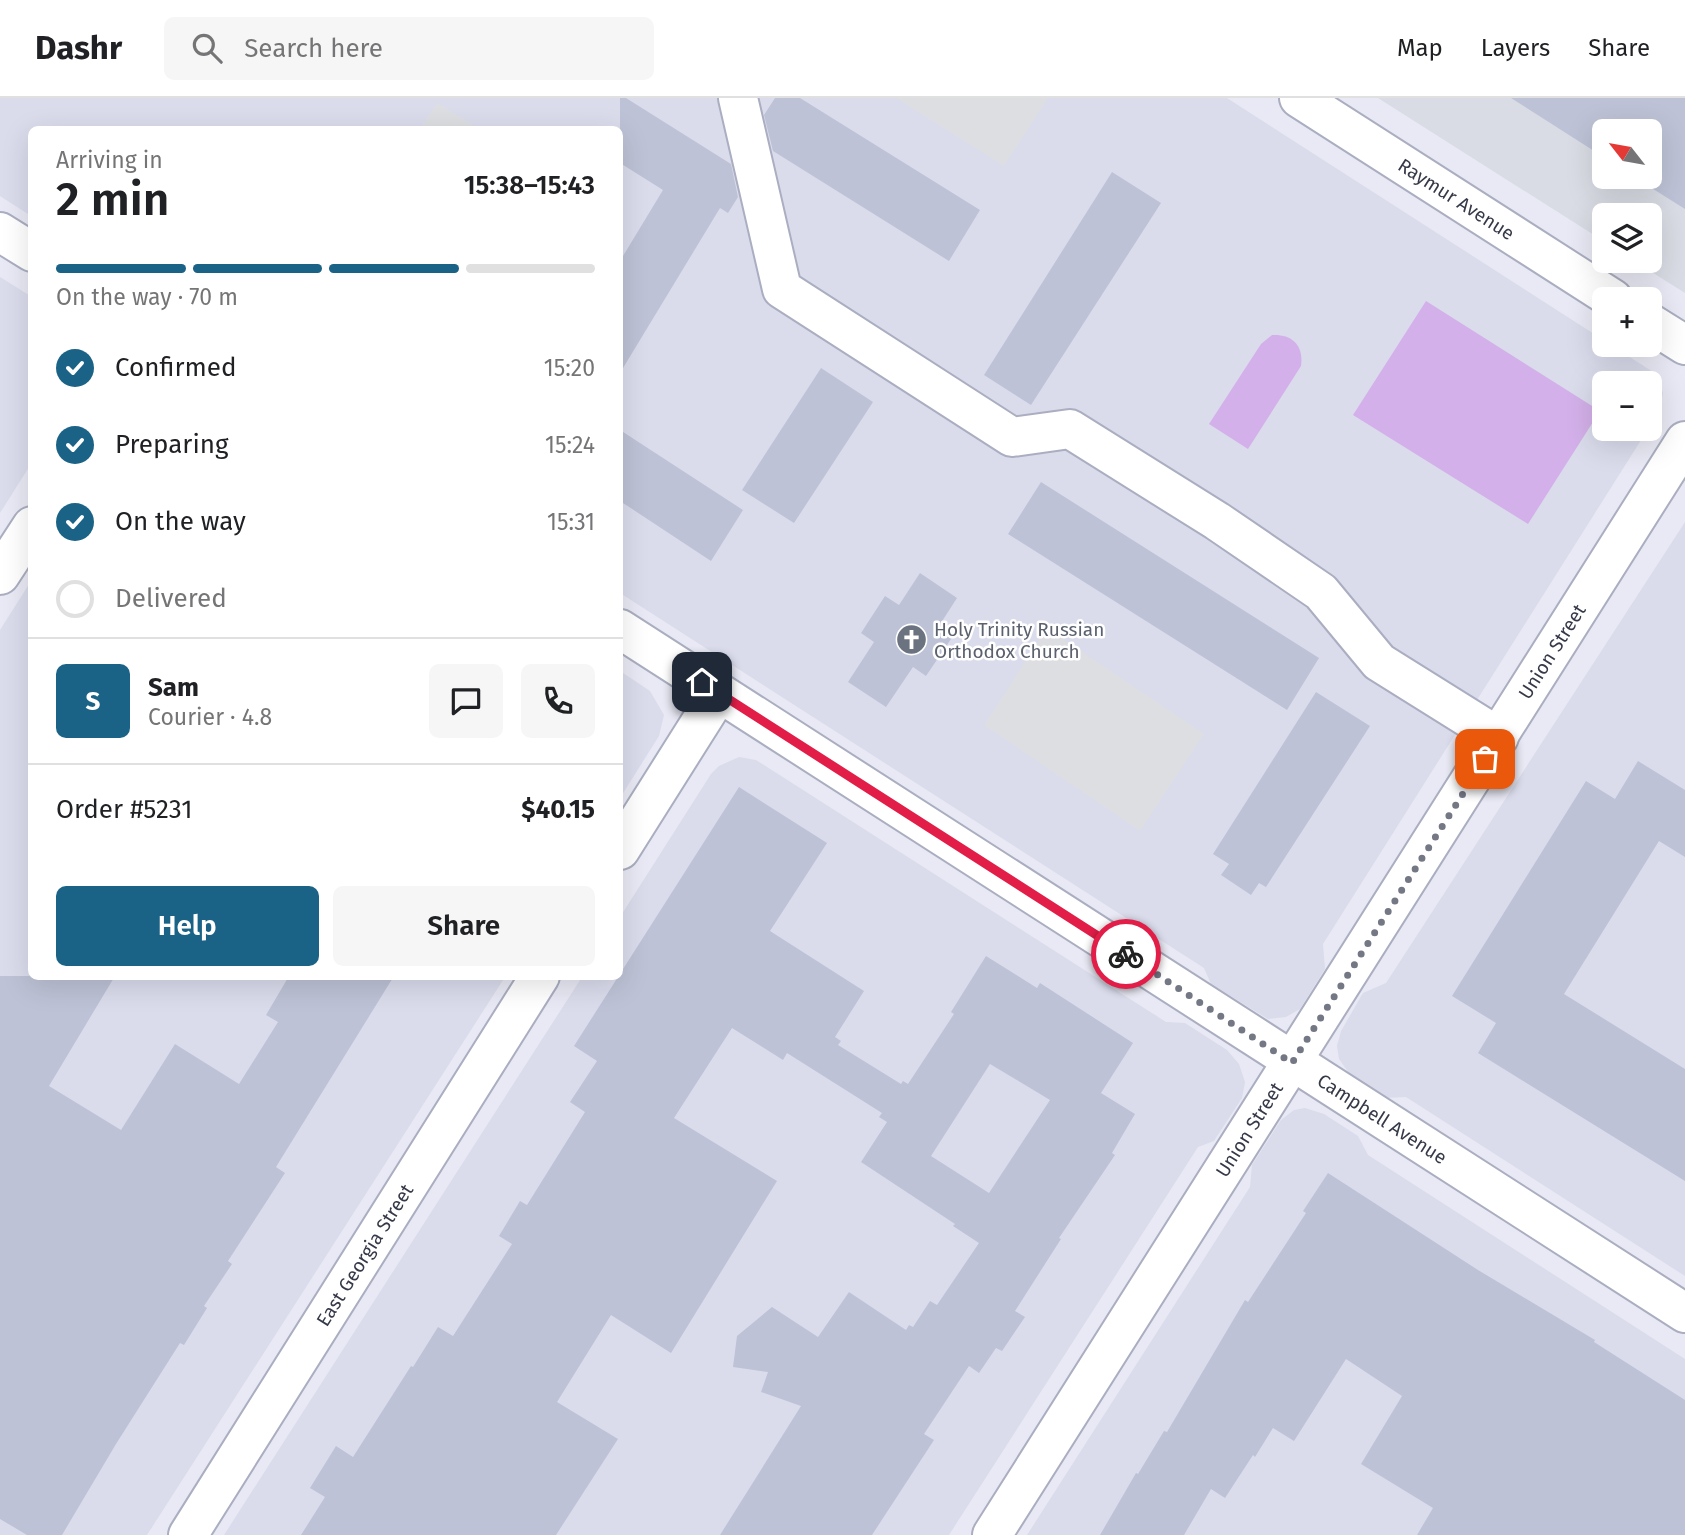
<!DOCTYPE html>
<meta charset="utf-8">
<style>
:root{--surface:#fff;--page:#f6f6f6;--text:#202124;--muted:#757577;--line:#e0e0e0;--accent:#1b6386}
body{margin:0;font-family:"Fira Sans",sans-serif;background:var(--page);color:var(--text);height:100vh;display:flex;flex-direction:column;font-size:26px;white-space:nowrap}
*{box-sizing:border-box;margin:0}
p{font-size:23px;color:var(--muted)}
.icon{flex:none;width:38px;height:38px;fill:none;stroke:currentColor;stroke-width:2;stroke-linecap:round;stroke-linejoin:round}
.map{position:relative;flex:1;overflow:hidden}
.drawer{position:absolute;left:28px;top:28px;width:595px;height:854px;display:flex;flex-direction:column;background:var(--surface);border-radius:10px;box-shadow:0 7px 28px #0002}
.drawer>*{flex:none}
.needle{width:46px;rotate:301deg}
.tools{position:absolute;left:1592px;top:21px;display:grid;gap:14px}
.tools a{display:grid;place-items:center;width:70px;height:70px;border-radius:10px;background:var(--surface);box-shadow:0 7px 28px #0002;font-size:35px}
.pin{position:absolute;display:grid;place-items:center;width:60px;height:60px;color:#fff;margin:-30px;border-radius:14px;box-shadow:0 4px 10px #0006}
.courier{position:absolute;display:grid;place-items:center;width:70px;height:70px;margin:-35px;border:5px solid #e11d48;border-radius:50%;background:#fff;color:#222;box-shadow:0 2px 9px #0007}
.summary em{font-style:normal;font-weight:600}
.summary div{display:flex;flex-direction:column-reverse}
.summary{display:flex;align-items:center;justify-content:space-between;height:119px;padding:0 28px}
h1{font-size:46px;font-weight:600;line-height:52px}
.bar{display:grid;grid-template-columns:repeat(4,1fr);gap:10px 7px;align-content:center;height:84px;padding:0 28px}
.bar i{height:9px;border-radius:5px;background:var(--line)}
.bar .current{background:var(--accent)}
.bar p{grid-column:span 4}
.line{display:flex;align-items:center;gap:18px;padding:0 28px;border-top:2px solid var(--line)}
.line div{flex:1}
.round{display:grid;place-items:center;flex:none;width:74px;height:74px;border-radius:10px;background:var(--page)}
ol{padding:0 28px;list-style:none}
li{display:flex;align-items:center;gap:21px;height:77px}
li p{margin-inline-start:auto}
li .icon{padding:7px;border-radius:50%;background:var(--accent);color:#fff;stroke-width:4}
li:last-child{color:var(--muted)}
li i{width:38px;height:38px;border:4px solid var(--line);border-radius:50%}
.cta{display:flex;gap:14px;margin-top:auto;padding:14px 28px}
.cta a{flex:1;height:80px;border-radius:10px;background:var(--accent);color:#fff;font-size:28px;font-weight:600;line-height:80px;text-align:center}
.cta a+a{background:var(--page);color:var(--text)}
header{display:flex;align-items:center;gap:42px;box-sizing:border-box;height:98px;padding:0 35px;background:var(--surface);border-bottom:2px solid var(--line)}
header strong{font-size:33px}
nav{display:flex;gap:38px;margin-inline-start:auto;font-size:24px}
.search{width:490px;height:63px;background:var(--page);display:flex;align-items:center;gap:18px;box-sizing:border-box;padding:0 24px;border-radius:10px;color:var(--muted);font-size:26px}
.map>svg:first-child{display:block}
.residential{fill:#dadcec}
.industrial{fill:#d9dce4;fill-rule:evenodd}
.green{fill:#d3b0e9}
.parking{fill:#dddee2}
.building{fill:#bdc2d6;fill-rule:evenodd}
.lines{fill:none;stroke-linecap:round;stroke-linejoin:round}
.minor-casing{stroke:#aaaec0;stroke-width:42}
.minor{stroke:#fff;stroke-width:38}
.done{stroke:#747784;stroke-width:7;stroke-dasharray:0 12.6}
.route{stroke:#e11d48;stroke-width:9}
.labels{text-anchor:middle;stroke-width:5;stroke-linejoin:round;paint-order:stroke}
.street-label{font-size:19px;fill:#363a48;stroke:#fff}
.worship-label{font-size:19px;fill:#5b616d;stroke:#fff;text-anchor:start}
</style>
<header>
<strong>Dashr</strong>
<div class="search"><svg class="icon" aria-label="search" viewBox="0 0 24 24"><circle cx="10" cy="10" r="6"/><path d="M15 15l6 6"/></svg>Search here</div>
<nav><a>Map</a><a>Layers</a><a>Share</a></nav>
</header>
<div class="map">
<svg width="1685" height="1437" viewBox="0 0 1685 1437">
<rect width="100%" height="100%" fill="#e8e9f4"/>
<path class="residential" d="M 0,0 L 1227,0 L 1605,243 L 1605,247 L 1611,247 L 1650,272 L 1658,282 L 1663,295 L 1659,314 L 1650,328 L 1650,285 L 1605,285 L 1605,331 L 1648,331 L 1323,846 L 1325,871 L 1300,911 L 1286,919 L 1268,921 L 1211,886 L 1204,870 L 620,495 L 620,32 L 32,32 L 31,118 L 0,98 Z
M 0,179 L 32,199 L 31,366 L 0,415 Z
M 1685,424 L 1685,1178 L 1406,999 L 1384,1000 L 1351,978 L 1339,961 L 1337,948 L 1341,933 L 1363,895 L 1386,885 Z
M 31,483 L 32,878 L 505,879 L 147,1437 L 0,1437 L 0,532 Z
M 620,573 L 650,593 L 664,617 L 659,638 L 620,700 Z
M 739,659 L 756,662 L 1166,924 L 1185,925 L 1227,952 L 1239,966 L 1245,984 L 1242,1000 L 1214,1043 L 1198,1049 L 949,1437 L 224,1437 L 582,879 L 620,878 L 620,819 L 711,676 L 719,668 Z
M 1305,1010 L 1324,1016 L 1358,1038 L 1368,1057 L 1685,1261 L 1685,1437 L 1027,1437 L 1250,1089 L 1252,1067 L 1281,1022 L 1294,1012 Z"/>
<path class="industrial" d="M 1378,0 L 1685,0 L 1685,195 L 1634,163 L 1650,163 L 1650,117 L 1605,117 L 1605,144 ZM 1605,33 L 1650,33 L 1650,79 L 1605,79 Z"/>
<path class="green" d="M 1426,203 L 1600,313 L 1528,426 L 1353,317 Z
M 1272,237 C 1292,236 1304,247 1301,268 L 1248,351 L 1209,326 L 1261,246 Z"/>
<path class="parking" d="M 896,0 L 1048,0 L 1004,68 Z
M 437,5 L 480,31 L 420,31 Z
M 1047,530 L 1204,636 L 1140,733 L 984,627 Z"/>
<path class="building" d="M 620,0 L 626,0 L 731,66 L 738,99 L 728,115 L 720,110 L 620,275 L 620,163 L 663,92 L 620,65 Z
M 775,0 L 800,0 L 980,112 L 949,163 L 773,53 L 764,17 Z
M 1511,0 L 1685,0 L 1685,111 L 1634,79 L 1650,79 L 1650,33 L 1605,33 L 1605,60 Z
M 1112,74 L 1161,105 L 1031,307 L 984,277 Z
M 821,270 L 873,304 L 794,425 L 742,392 Z
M 620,332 L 743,412 L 711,463 L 620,403 Z
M 1041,384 L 1319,560 L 1287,612 L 1008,436 Z
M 920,475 L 957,500 L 937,531 L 951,541 L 926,578 L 913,569 L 886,609 L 848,584 L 874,544 L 861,535 L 885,498 L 899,507 Z
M 1316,594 L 1370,628 L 1266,789 L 1259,785 L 1251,797 L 1221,777 L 1229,766 L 1213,756 Z
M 1638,663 L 1685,692 L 1685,759 L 1659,743 L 1564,896 L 1685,971 L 1685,1083 L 1478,955 L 1496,925 L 1452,898 L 1586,683 L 1615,701 Z
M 739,689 L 827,745 L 770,833 L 864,893 L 835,939 L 841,943 L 838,947 L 901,986 L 903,983 L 908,986 L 954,916 L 951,914 L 986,858 L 1037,890 L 1040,885 L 1133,945 L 1101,995 L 1135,1016 L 1112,1055 L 1115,1057 L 1059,1140 L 1061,1141 L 1015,1213 L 1025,1219 L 1002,1253 L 996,1250 L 979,1275 L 969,1268 L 924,1336 L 934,1342 L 872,1437 L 720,1437 L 801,1308 L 761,1294 L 768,1274 L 733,1269 L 737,1238 L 772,1209 L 818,1239 L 849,1194 L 906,1232 L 909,1227 L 913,1229 L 930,1203 L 937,1207 L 979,1145 L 953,1128 L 955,1126 L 861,1064 L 887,1024 L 879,1019 L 882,1015 L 787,955 L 783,962 L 732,930 L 674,1020 L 777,1083 L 671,1255 L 611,1217 L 557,1304 L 618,1341 L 556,1437 L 301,1437 L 325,1399 L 310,1390 L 336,1348 L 353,1359 L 411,1268 L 413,1269 L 438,1229 L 453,1238 L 512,1146 L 499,1138 L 520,1103 L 527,1107 L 585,1014 L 570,1004 L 597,963 L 574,948 ZM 990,966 L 1050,1002 L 989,1095 L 931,1058 Z
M 0,878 L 115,878 L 49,988 L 121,1032 L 175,946 L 239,986 L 278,924 L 266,917 L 289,878 L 394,878 L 276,1069 L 285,1075 L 228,1163 L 232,1166 L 204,1208 L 207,1210 L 184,1247 L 180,1245 L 116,1346 L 62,1437 L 27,1437 L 0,1421 Z
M 1328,1075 L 1478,1172 L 1595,1242 L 1594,1244 L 1685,1302 L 1685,1437 L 1417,1437 L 1433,1410 L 1361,1366 L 1402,1298 L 1346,1261 L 1294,1343 L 1273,1330 L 1255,1359 L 1253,1357 L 1225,1400 L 1211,1391 L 1184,1437 L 1100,1437 L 1136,1375 L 1138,1376 L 1164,1333 L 1167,1334 L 1245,1202 L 1248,1204 L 1306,1115 L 1303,1113 Z"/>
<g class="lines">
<defs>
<g id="minor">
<path d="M 738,0 L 782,191 L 1012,339 L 1070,331 L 1217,423 L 1321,494 L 1379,564 L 1499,639"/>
<path id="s1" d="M 1299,0 L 1613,201"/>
<path d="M 0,134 L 32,154"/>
<path d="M 1650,225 L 1685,247"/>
<path d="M 0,477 L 32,428"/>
<path id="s2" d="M 620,531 L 1685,1215"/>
<path d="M 620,752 L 719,595"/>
<path id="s3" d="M 188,1437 L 540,878"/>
<path id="s4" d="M 992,1437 L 1685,343"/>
</g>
</defs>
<use href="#minor" class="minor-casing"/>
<use href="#minor" class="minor"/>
</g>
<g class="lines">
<path class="done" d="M 1126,856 L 1292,965 L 1485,661"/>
<path class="route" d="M 702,584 L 1126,856"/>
</g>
<defs>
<symbol id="church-disc" viewBox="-11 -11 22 22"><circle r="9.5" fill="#6b7280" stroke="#fff"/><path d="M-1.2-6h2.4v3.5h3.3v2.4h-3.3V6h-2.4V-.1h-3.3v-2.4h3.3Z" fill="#fff"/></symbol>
</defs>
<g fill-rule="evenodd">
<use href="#church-disc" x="894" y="524" width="35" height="35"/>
</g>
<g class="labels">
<g class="street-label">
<text dy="7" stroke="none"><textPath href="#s1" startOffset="187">Raymur Avenue</textPath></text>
<text dy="7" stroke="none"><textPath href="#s4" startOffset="1046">Union Street</textPath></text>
<text dy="7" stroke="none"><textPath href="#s2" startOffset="906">Campbell Avenue</textPath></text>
<text dy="7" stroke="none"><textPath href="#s4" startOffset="480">Union Street</textPath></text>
<text dy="7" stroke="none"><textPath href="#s3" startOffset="331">East Georgia Street</textPath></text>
</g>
<g class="worship-label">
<text x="934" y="538">Holy Trinity Russian<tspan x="934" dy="22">Orthodox Church</tspan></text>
</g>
</g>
</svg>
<div class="tools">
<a><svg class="needle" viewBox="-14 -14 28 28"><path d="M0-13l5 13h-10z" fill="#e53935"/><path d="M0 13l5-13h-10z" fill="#757577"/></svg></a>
<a><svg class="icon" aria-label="layers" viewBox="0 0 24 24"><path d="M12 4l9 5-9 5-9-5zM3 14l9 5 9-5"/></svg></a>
<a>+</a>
<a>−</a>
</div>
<div class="pin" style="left:1485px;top:661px;background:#ea580c"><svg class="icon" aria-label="bag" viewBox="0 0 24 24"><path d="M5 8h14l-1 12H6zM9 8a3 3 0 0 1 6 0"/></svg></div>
<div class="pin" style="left:702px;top:584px;background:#1f2937"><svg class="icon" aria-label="home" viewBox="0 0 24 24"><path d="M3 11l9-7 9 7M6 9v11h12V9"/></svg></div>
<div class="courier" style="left:1126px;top:856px"><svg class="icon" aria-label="bike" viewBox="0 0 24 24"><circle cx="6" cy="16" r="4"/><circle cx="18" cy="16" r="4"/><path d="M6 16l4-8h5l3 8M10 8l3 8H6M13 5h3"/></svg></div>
<section class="drawer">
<div class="summary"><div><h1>2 min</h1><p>Arriving in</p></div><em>15:38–15:43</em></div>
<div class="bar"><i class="current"></i><i class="current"></i><i class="current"></i><i></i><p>On the way · 70 m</p></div>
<ol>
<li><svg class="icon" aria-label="check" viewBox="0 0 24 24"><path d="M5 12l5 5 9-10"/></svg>Confirmed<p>15:20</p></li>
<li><svg class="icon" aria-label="check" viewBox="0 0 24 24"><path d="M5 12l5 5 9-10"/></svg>Preparing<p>15:24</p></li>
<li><svg class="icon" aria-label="check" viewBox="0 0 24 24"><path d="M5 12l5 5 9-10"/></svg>On the way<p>15:31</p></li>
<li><i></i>Delivered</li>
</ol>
<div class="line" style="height:126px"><b class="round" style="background:var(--accent);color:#fff">S</b><div><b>Sam</b><p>Courier · 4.8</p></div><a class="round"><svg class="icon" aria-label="chat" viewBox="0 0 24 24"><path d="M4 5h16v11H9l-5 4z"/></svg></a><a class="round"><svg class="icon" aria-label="phone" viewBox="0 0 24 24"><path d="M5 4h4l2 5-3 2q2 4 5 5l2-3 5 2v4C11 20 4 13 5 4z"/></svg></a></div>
<div class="line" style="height:91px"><div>Order #5231</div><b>$40.15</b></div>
<div class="cta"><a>Help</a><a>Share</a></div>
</section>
</div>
